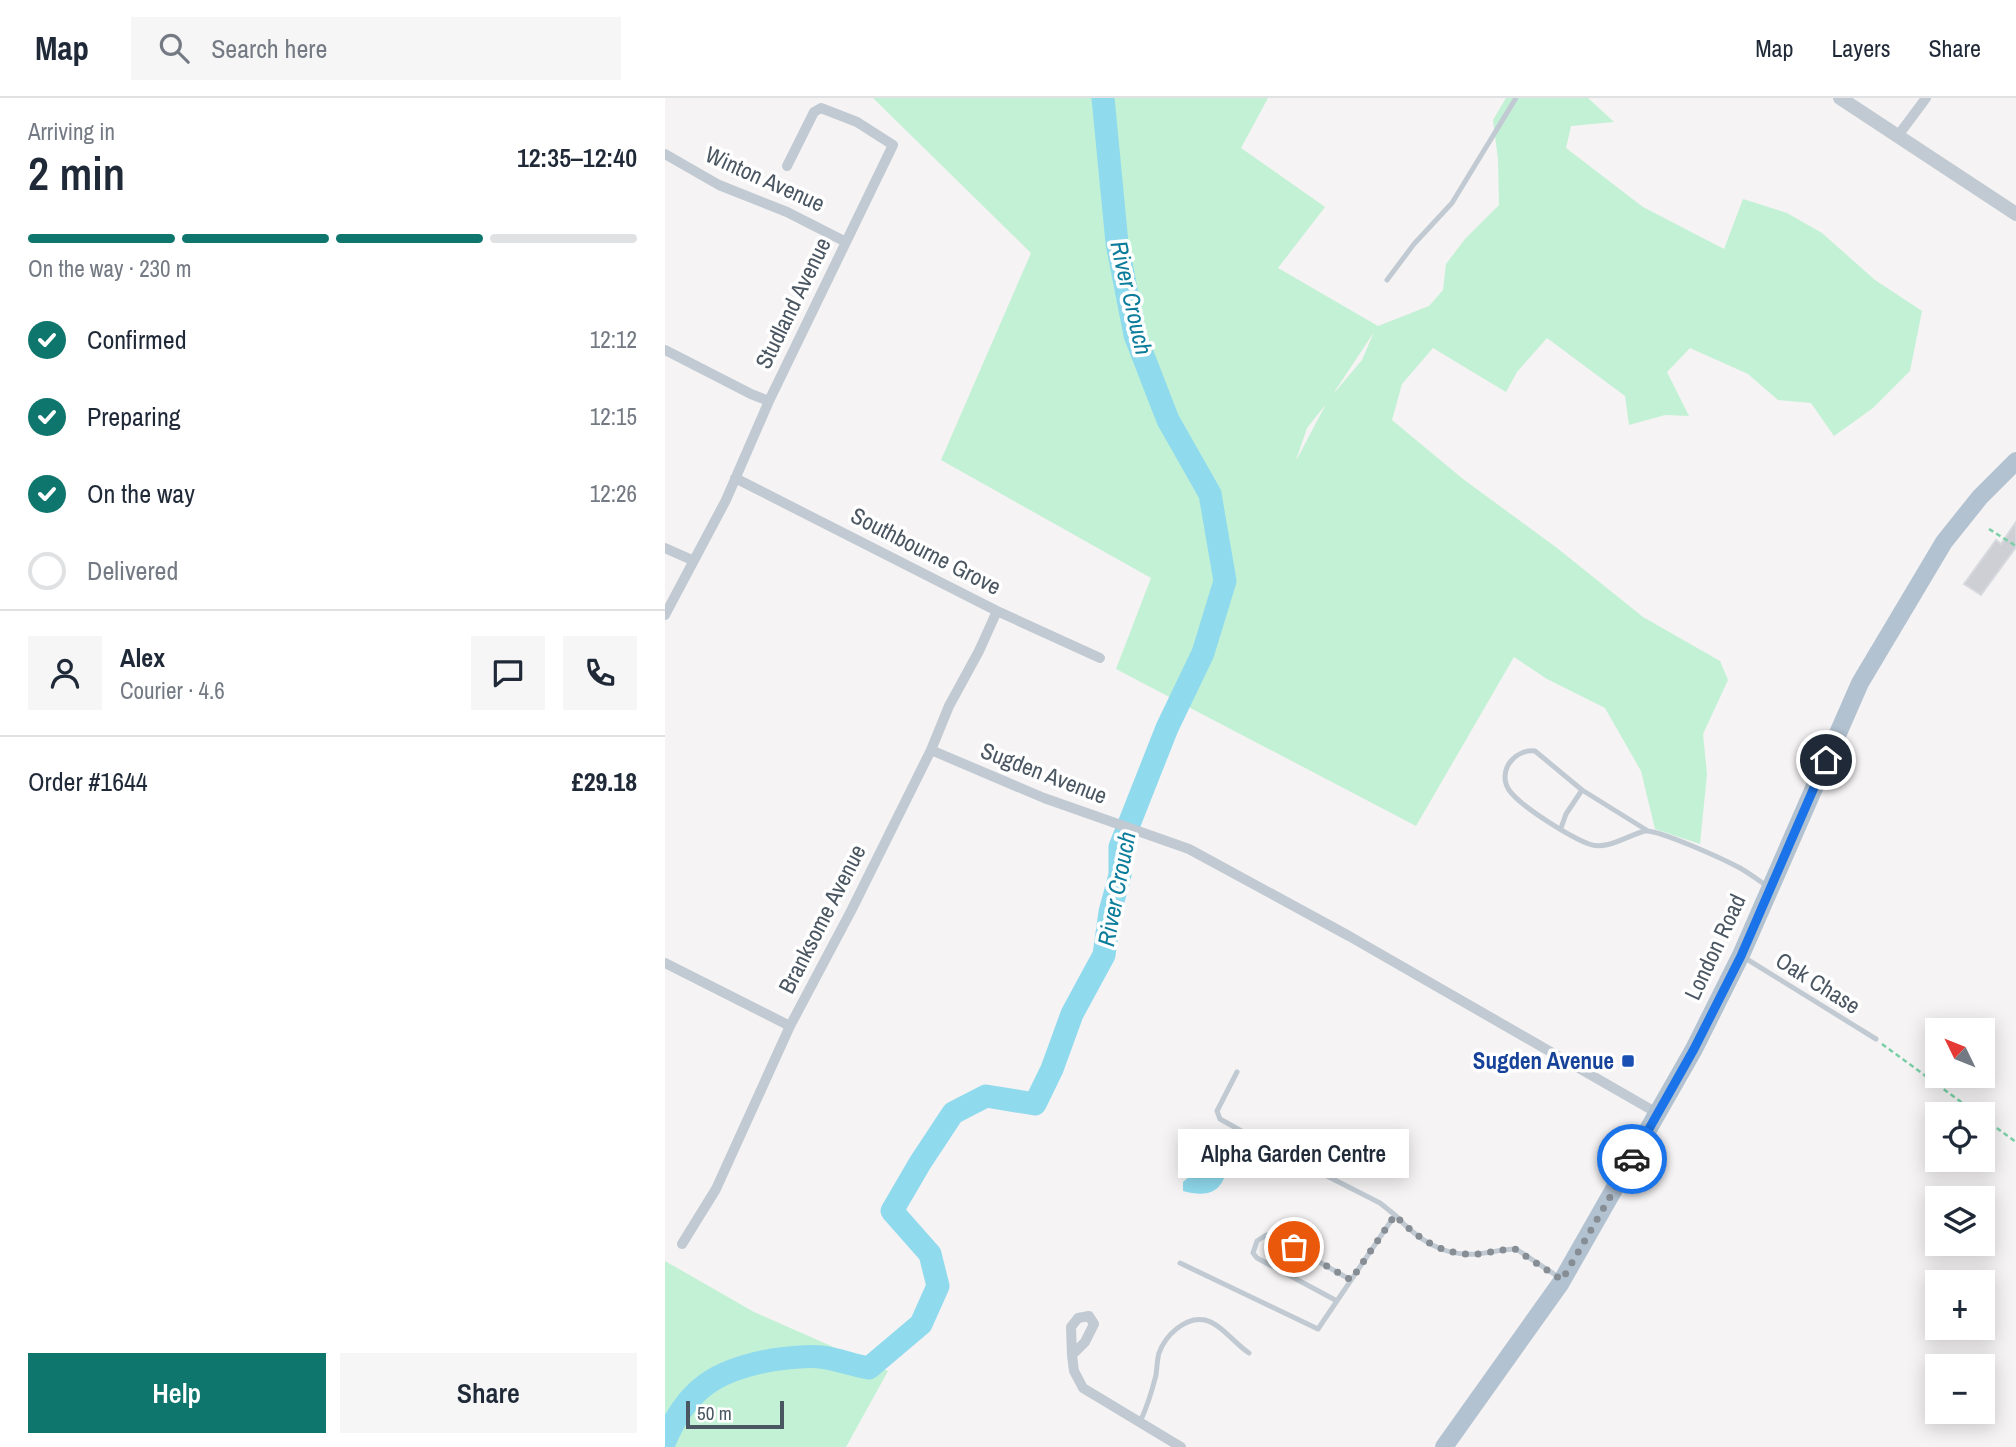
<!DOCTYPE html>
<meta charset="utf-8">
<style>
:root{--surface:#fff;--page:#f6f6f7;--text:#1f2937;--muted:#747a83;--line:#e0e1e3;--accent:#0f766e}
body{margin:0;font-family:"Archivo Narrow",sans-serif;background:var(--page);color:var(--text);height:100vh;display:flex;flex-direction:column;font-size:26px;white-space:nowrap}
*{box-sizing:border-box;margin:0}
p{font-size:23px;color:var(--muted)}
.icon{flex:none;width:38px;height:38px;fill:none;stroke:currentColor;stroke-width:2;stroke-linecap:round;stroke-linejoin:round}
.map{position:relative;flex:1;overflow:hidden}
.side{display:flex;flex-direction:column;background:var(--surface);width:665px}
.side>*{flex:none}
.needle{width:46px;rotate:313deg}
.controls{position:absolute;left:1260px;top:920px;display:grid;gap:14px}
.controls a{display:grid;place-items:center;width:70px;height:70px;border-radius:0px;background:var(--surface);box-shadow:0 4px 18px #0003;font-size:35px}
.scale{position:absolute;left:21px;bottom:18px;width:98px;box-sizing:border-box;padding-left:7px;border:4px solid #4a5661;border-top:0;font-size:19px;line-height:24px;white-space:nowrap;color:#4a5661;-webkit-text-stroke:5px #fff;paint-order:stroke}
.pin{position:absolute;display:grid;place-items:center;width:60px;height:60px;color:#fff;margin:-30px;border:4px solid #fff;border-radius:50%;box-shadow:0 2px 7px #0007}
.courier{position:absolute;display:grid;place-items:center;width:70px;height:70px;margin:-35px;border:5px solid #1a73e8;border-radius:50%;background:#fff;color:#222;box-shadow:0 2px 9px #0007}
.bubble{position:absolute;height:49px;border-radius:0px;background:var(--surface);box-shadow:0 4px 18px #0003;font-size:23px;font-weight:600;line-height:49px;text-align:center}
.summary em{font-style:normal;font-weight:600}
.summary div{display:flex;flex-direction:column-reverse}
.summary{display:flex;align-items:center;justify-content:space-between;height:119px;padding:0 28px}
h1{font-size:46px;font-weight:600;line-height:52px}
.bar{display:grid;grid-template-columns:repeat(4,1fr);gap:10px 7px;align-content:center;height:84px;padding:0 28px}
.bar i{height:9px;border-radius:5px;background:var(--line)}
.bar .current{background:var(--accent)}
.bar p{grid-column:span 4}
.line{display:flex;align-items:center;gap:18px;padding:0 28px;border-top:2px solid var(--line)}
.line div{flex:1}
.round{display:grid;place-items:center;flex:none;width:74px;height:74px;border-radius:0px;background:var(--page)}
ol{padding:0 28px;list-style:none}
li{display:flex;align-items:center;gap:21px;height:77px}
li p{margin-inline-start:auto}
li .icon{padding:7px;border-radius:50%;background:var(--accent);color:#fff;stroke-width:4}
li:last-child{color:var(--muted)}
li i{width:38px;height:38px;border:4px solid var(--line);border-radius:50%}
.button{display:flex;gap:14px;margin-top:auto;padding:14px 28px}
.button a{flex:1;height:80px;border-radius:0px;background:var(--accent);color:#fff;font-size:28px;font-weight:600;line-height:80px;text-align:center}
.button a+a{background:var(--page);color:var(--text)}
header{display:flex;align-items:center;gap:42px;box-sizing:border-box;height:98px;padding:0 35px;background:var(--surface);border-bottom:2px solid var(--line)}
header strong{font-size:33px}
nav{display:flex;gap:38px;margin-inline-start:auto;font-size:24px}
.search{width:490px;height:63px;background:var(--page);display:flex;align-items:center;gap:18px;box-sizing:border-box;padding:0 24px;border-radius:0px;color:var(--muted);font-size:26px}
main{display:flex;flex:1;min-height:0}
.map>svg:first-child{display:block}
.green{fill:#c3f1d5;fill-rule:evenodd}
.water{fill:#90daee}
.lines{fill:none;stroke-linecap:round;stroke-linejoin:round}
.river{stroke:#90daee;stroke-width:23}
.building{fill:#cdcfd5;stroke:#d7d9de;stroke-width:2}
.path{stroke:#7ad0a6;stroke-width:2.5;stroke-dasharray:5 3.5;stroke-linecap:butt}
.service{stroke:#c1cad2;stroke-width:5}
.minor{stroke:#c1cad2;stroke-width:10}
.tertiary{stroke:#c1cad2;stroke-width:14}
.primary{stroke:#b3c2d1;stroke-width:18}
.done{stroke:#868d94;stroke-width:7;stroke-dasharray:0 12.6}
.route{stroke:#1a73e8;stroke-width:9}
.transit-dot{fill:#1a4fb4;stroke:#fff;stroke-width:2.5}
.labels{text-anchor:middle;stroke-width:7;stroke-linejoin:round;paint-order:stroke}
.street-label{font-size:23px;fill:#4a5661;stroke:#fff}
.transit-label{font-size:23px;font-weight:bold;fill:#164399;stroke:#fff;text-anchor:end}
.water-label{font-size:24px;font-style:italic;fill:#0c7c9b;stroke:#fff}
</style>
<header>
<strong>Map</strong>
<div class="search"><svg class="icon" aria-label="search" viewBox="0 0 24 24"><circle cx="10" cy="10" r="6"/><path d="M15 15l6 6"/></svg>Search here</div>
<nav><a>Map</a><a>Layers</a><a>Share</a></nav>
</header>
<main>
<section class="side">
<div class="summary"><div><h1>2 min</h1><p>Arriving in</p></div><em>12:35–12:40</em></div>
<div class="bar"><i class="current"></i><i class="current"></i><i class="current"></i><i></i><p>On the way · 230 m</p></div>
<ol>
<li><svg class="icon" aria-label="check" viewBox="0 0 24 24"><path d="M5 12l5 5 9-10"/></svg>Confirmed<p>12:12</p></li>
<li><svg class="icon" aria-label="check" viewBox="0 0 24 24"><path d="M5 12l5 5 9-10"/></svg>Preparing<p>12:15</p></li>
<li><svg class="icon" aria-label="check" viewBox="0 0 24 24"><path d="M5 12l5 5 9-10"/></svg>On the way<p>12:26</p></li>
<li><i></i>Delivered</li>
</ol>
<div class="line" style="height:126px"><a class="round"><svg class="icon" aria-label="person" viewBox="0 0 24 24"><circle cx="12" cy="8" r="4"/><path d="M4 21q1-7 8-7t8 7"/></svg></a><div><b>Alex</b><p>Courier · 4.6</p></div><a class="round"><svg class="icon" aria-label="chat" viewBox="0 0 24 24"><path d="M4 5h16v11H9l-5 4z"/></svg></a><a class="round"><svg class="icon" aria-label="phone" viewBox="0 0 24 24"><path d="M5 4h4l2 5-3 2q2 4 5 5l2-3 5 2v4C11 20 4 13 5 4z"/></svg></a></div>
<div class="line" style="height:91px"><div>Order #1644</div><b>£29.18</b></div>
<div class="button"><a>Help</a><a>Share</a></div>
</section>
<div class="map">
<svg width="1351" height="1349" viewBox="0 0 1351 1349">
<rect width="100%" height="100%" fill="#f5f3f3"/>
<path class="green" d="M 208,0 L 603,0 L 576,50 L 660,109 L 613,170 L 713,228 L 764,208 L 778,192 L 781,166 L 800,141 L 834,107 L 833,61 L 828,22 L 841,0 L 923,0 L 949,24 L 906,28 L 901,50 L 978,109 L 1059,151 L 1078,101 L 1122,115 L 1157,135 L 1210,182 L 1257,213 L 1245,273 L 1208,310 L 1169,338 L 1146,305 L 1113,302 L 1083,276 L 1025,250 L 1002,274 L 1024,318 L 1000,317 L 964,327 L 960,298 L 882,240 L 852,274 L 841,294 L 768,250 L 737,286 L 727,322 L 798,381 L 892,450 L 978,519 L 1055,563 L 1063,582 L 1038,636 L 1042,676 L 1035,746 L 990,731 L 976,673 L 940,610 L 882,581 L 849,559 L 751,728 L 451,571 L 486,480 L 276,362 L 366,155 ZM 709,234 L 697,262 L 670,294 L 670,293 ZM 661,306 L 632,361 L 631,362 L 642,330 Z
M 0,1163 L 89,1214 L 223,1273 L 181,1349 L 0,1349 Z"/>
<path class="water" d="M 539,1051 L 549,1051 L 563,1066 C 558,1094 545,1100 518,1093 L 518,1084 L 526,1077 L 531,1056 Z"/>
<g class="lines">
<path class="river" d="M 0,1343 C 22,1290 52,1272 107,1262 C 122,1260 141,1257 156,1259 C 172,1261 188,1267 204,1270 L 256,1226 L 273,1188 L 265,1156 L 227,1113 L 255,1065 L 288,1015 L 321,998 L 370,1006 L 387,971 L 407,916 L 439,857 L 445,814 L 455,777 L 455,749 L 502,630 L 538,555 L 560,483 L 545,396 L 503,322 L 470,237 L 452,145 L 438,0"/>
</g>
<path class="building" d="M 1351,424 L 1351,449 L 1316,497 L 1299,486 L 1331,442 L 1336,446 Z"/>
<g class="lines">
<path class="path" d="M 1324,431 L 1351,448
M 1217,946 L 1314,1017
M 1318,1020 L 1351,1044"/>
<path class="service" d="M 722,182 L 749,146 L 787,105 L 851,0
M 917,692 L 983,733
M 896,730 L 901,716 L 917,692 L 870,653 C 861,652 852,656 846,663 C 839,671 838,683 844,692 C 855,708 905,739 924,746 C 942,753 963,737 980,733 C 993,731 1060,762 1075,770 C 1084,775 1093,782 1102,788
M 1080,860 L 1211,941
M 572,974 L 552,1013 L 555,1021 L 607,1050
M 591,1077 L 607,1050 L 715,1105 L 730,1117
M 515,1165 L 653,1231 L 730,1117 C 752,1141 778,1159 812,1156 C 825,1155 837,1151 851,1151 L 895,1180
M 672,1203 L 592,1160 L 588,1155 L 592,1143 L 601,1137 L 608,1138 L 686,1182
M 475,1324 C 482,1309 487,1293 491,1277 C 492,1270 492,1262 494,1255 C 500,1238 520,1218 540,1222 C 556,1226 570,1246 584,1255"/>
<path class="minor" d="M 1232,39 L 1261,0
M 0,56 L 54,87 L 122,114 L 181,144
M 0,252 L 86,296 L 104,303
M 70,380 L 332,513 L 435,560
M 0,450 L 27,462
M 0,517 L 61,402 L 104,303 L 228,47 L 192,24 L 156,10 L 149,14 L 122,68
M 266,652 L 379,700 L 524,751 L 684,838 L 992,1015
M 0,865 L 125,928
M 17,1146 L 51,1091 L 125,928 L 186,813 L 266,652 L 284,608 L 314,553 L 332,513
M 407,1257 L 406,1229 L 413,1220 L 424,1218 L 429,1226 L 420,1244 L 407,1257 L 409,1273 L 418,1290 L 516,1349"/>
<path class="tertiary" d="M 1175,0 L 1351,116"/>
<path class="primary" d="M 779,1349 L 895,1186 L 1029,951 L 1076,857 L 1195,585 L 1279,444 L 1315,399 L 1351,363"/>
</g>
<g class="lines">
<path class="done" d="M 629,1149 L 686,1182 L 730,1117 C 753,1141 778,1158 812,1156 C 825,1155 837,1151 850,1151 L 897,1182 L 967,1061"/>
<path class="route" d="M 967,1061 L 1029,951 L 1076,858 L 1161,662"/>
</g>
<rect class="transit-dot" x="956" y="956" width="14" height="14" rx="3.5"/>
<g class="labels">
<g class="street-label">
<text transform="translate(100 81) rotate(24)" y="8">Winton Avenue</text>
<text transform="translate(128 205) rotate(-64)" y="8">Studland Avenue</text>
<text transform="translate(261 453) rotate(27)" y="8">Southbourne Grove</text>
<text transform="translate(379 675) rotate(21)" y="8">Sugden Avenue</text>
<text transform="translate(157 821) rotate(-63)" y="8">Branksome Avenue</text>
<text transform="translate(1050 849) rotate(-65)" y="8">London Road</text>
<text transform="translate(1153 885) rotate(32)" y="8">Oak Chase</text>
</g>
<g class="transit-label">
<text x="949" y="971">Sugden Avenue</text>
</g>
<g class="water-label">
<text transform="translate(466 200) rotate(77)" y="8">River Crouch</text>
<text transform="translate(452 791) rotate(-79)" y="8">River Crouch</text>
</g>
</g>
</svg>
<div class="controls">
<a><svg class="needle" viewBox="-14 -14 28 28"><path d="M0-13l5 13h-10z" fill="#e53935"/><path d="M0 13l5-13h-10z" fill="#747a83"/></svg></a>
<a><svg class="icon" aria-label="locate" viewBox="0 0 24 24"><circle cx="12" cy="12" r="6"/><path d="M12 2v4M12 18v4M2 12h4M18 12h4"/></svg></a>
<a><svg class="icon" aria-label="layers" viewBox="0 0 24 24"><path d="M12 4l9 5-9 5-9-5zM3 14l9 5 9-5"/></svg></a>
<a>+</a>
<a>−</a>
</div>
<div class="scale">50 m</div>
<div class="pin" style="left:629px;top:1149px;background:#ea580c"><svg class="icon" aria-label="bag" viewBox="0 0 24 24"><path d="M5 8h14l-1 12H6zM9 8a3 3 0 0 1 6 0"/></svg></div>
<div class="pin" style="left:1161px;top:662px;background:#1f2937"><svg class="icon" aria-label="home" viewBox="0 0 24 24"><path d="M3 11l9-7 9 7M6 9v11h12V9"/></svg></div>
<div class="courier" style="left:967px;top:1061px"><svg class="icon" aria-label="car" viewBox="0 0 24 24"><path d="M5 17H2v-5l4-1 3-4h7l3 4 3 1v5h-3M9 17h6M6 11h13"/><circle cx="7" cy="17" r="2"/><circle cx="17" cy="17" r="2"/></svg></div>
<div class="bubble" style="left:513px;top:1031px;width:231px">Alpha Garden Centre</div>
</div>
</main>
